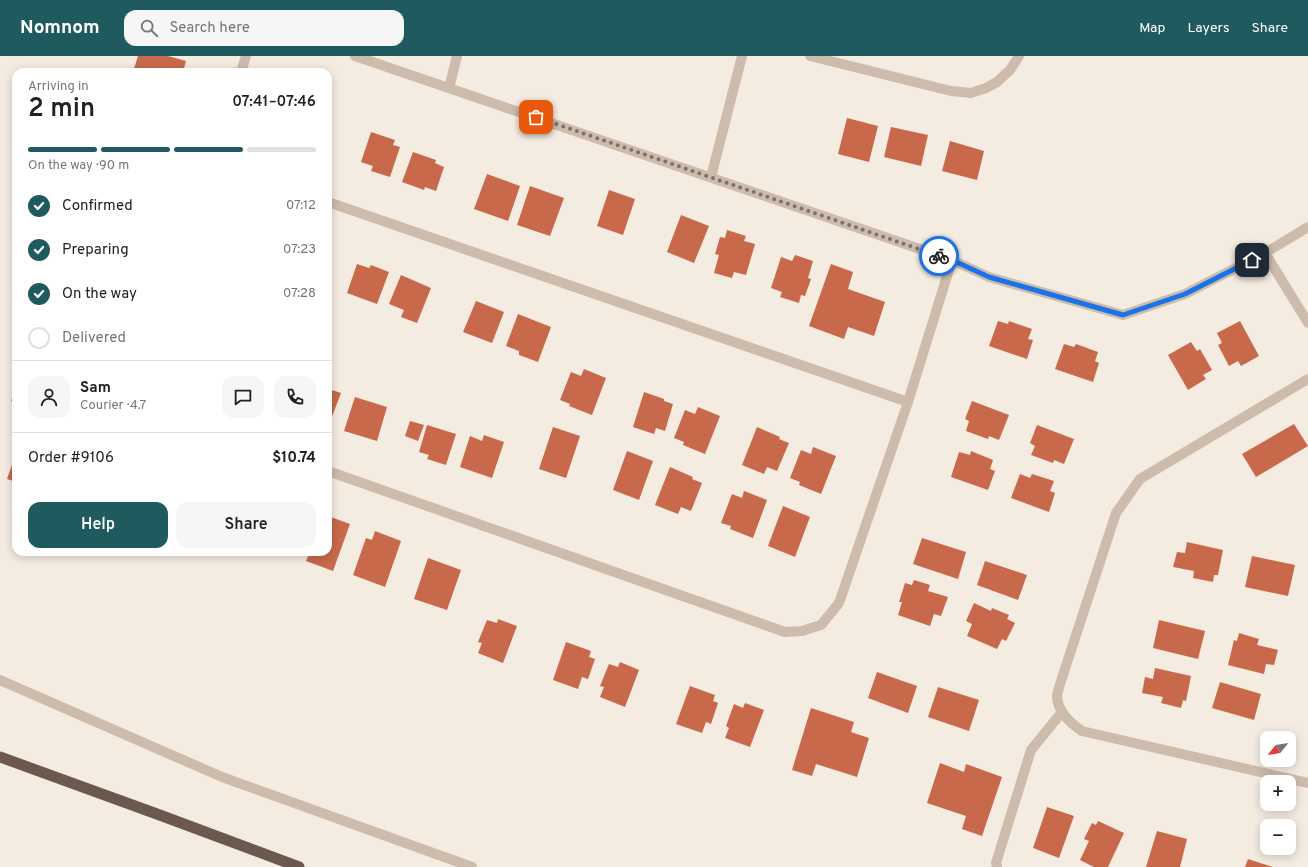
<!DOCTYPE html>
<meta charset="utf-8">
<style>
:root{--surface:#fff;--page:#f6f6f6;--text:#202124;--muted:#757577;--line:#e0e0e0;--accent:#1f5a5e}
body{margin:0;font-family:Overpass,sans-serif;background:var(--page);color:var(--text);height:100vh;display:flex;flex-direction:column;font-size:15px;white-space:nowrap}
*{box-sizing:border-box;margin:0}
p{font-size:13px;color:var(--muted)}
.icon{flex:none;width:22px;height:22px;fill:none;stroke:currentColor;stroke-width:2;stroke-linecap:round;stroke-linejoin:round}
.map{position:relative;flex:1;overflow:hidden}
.details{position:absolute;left:12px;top:12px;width:320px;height:488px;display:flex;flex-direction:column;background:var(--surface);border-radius:12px;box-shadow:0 2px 10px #0003}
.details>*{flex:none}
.needle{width:26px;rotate:240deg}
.buttons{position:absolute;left:1260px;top:675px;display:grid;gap:8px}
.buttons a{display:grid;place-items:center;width:36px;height:36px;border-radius:8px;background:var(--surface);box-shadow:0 2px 10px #0003;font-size:20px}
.pin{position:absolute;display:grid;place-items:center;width:34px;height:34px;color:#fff;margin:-17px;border-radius:8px;box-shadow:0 2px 6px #0006}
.courier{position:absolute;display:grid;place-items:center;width:40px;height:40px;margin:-20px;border:3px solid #1a73e8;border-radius:50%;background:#fff;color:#222;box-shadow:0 1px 5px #0007}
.headline em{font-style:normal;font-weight:600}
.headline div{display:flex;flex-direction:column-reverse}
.headline{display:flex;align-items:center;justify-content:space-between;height:68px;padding:0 16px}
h1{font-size:26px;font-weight:600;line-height:30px}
.bar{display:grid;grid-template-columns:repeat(4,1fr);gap:6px 4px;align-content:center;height:48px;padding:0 16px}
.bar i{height:5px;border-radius:3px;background:var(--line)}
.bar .current{background:var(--accent)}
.bar p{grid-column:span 4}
.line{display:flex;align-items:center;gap:10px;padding:0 16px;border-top:1px solid var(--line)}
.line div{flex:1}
.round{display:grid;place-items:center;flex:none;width:42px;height:42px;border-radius:12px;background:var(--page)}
ol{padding:0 16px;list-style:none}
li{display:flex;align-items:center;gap:12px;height:44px}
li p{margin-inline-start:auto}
li .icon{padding:4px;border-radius:50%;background:var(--accent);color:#fff;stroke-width:4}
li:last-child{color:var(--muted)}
li i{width:22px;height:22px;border:2px solid var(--line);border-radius:50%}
.primary-button{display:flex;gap:8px;margin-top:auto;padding:8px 16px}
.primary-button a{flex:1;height:46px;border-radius:12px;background:var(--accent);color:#fff;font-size:16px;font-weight:600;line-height:46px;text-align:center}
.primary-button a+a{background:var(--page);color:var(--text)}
header{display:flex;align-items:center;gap:24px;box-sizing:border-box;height:56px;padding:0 20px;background:var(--accent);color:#fff}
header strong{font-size:19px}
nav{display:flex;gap:22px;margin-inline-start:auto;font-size:14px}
.search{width:280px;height:36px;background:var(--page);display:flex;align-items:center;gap:10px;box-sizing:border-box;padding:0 14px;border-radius:12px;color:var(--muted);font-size:15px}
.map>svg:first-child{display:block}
.building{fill:#c8694b}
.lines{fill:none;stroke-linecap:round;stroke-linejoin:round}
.minor{stroke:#cdbbac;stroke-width:10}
.trunk{stroke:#6c584f;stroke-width:11}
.done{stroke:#7c716b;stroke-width:4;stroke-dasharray:0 7.2}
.route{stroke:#1a73e8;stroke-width:5}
</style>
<header>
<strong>Nomnom</strong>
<div class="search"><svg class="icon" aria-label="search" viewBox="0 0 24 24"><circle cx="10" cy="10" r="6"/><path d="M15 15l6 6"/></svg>Search here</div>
<nav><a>Map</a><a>Layers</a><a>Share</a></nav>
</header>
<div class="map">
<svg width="1308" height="811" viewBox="0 0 1308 811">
<rect width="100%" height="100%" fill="#f4ebe1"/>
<path class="building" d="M 138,0 L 168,0 L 186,5 L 183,16 L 133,16 Z
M 847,62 L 878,70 L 869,106 L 838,98 Z
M 891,71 L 928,79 L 921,110 L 884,101 Z
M 371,76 L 395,84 L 393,89 L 400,91 L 390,121 L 371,115 L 373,110 L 361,106 Z
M 950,85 L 984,95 L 977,124 L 942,115 Z
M 413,96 L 436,104 L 435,107 L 444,111 L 436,135 L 425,131 L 424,134 L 402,126 Z
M 487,118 L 520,130 L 508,165 L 474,153 Z
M 530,130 L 564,142 L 550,180 L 517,169 Z
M 609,134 L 635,143 L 623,179 L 597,170 Z
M 681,159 L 709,170 L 694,207 L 667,196 Z
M 727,174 L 746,180 L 744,185 L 755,188 L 746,219 L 734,216 L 732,222 L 714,217 L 719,199 L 715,198 L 720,181 L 725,182 Z
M 795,199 L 813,205 L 808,222 L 811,223 L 805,240 L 801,239 L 799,247 L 780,241 L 782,236 L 771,232 L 781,201 L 792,205 Z
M 357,208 L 369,212 L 371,209 L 389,216 L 377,248 L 347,237 Z
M 831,208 L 853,216 L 848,233 L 885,246 L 874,280 L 848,271 L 844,283 L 809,270 Z
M 401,219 L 431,232 L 417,267 L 401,261 L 404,254 L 389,248 Z
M 476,245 L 504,256 L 492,287 L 463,276 Z
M 518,258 L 551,271 L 538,306 L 519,299 L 519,295 L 506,290 Z
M 998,265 L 1008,268 L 1009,265 L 1032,273 L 1028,283 L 1033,284 L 1027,303 L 989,290 Z
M 1240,265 L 1259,300 L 1241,310 L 1238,305 L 1229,310 L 1218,289 L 1222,287 L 1217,277 Z
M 1191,286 L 1197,295 L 1200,293 L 1212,314 L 1203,319 L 1206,323 L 1188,334 L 1168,299 Z
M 1064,288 L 1074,291 L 1076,288 L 1098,296 L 1095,305 L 1099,307 L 1093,326 L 1055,313 Z
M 584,313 L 606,322 L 592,359 L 569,350 L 570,348 L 560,344 L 571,316 L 581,320 Z
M 328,327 L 331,328 L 329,333 L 341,337 L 328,371 Z
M 16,332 L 16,347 L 11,345 Z
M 644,336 L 664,343 L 664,345 L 673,348 L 665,375 L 656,372 L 654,378 L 633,371 Z
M 355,341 L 387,351 L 377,385 L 344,375 Z
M 972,345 L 1009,359 L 999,384 L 989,380 L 988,383 L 966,375 L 969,365 L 965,363 Z
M 698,351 L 720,360 L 705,398 L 683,389 L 684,386 L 674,382 L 685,354 L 695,358 Z
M 410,365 L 424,369 L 418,385 L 405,380 Z
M 1294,368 L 1308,390 L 1256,421 L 1242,398 Z
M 427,369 L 456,378 L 446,409 L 427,403 L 429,399 L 419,396 Z
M 1037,369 L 1074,383 L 1064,408 L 1054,404 L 1053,407 L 1031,399 L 1035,390 L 1030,387 Z
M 553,371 L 580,380 L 566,422 L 539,413 Z
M 757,371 L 780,381 L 779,383 L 789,387 L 777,415 L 767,411 L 764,418 L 742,409 Z
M 484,379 L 504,386 L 492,422 L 460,411 L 470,380 L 482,385 Z
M 813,391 L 836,400 L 821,438 L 799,429 L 800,426 L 790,422 L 801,394 L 811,398 Z
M 627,395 L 653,405 L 639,444 L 613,434 Z
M 971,395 L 993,404 L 990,413 L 995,415 L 988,434 L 951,421 L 959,396 L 970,399 Z
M 16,397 L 16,426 L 7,423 Z
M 670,411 L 693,421 L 692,423 L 702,427 L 691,455 L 681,451 L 678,458 L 655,449 Z
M 1020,418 L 1030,422 L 1032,418 L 1054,425 L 1050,435 L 1055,437 L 1049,456 L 1011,442 Z
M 744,435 L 767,444 L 753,482 L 730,473 L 731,470 L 721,467 L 732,438 L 742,442 Z
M 783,450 L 810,461 L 795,501 L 768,490 Z
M 328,460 L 350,468 L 333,515 L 306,505 L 310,496 L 328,496 Z
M 375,475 L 401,485 L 385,531 L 353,519 L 366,482 L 372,484 Z
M 922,482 L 966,496 L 958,523 L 913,508 Z
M 1187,486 L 1223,494 L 1218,519 L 1214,519 L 1213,526 L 1193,522 L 1194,515 L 1173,511 L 1177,496 L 1185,497 Z
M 1252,500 L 1295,509 L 1288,540 L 1245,531 Z
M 428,502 L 461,514 L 447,554 L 414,543 Z
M 985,505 L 1027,519 L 1018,544 L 977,529 Z
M 914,524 L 930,529 L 928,535 L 948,541 L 941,560 L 934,558 L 930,570 L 898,559 L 902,546 L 899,546 L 905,527 L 912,529 Z
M 974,547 L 991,555 L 992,552 L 1009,559 L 1007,563 L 1015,567 L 1006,585 L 1002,583 L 997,593 L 967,580 L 972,568 L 966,565 Z
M 498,563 L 517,570 L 503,607 L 478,597 L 482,587 L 478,586 L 487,564 L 497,567 Z
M 1159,564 L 1205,575 L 1198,603 L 1153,592 Z
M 1239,577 L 1259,583 L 1257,589 L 1278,594 L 1274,609 L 1266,608 L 1264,618 L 1228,609 L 1234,584 L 1237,585 Z
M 566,586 L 591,595 L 589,601 L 595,603 L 588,623 L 582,621 L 578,633 L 553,624 Z
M 620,606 L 639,614 L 625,651 L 600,641 L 604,631 L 600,630 L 609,608 L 618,611 Z
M 1155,612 L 1191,620 L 1186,645 L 1183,644 L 1181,652 L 1161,647 L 1163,641 L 1142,637 L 1145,621 L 1153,623 Z
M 877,616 L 917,630 L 908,657 L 868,642 Z
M 1220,626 L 1261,638 L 1254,664 L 1212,652 Z
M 690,630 L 715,639 L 713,645 L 718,647 L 711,668 L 706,666 L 702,677 L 676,668 Z
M 938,631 L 979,644 L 969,675 L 928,661 Z
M 745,647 L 764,654 L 750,691 L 725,682 L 729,672 L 726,670 L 734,648 L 743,652 Z
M 811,652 L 854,666 L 851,676 L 869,682 L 857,721 L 816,708 L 812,720 L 792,714 Z
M 940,707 L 964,716 L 966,708 L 1002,721 L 982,780 L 962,773 L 966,760 L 927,747 Z
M 1047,751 L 1074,760 L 1059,802 L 1033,792 Z
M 1098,765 L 1124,777 L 1108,811 L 1094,811 L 1080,804 L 1089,785 L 1084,783 L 1092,767 L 1096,769 Z
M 1157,775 L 1187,783 L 1180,811 L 1146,811 Z
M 1248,803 L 1273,811 L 1245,811 Z"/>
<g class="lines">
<path class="minor" d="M 355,0 L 952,204 L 989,221 L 1123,259 L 1185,238 L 1265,197 L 1308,171
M 810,0 L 951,35 L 971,37 L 986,32 L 997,26 L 1010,14 L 1019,0
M 241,16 L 246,0
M 449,32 L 457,0
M 711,121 L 742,0
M 328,146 L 908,346
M 1265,197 L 1308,267
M 1308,323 L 1140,423 L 1116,457 L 1062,622 C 1060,628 1057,636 1057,642 C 1059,657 1070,667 1082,675 L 1308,727
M 328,415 L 785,576 L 802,575 L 821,569 L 839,547 L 908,346 L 952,204
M 0,624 L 222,721 L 472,811
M 997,811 L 996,807 L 1031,694 L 1062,656"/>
<path class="trunk" d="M 0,701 L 157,758 L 299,811"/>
</g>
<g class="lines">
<path class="done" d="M 536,61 L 939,200"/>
<path class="route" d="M 939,200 L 952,204 L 989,221 L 1123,259 L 1185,238 L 1252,204"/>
</g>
</svg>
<div class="buttons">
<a><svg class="needle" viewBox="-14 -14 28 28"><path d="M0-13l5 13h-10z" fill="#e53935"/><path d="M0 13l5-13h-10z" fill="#757577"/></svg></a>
<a>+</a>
<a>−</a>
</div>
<div class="pin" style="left:536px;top:61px;background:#ea580c"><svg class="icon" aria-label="bag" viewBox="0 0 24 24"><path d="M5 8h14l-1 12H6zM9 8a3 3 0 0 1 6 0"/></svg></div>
<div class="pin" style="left:1252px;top:204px;background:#1f2937"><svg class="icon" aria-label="home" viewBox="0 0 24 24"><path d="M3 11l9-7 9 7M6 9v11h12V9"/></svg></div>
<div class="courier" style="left:939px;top:200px"><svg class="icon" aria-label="bike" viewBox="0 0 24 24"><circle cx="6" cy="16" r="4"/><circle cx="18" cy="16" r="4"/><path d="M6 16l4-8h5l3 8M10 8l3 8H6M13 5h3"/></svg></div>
<section class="details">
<div class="headline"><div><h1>2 min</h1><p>Arriving in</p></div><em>07:41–07:46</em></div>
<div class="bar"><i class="current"></i><i class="current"></i><i class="current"></i><i></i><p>On the way · 90 m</p></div>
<ol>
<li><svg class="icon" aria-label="check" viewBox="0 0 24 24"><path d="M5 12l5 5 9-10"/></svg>Confirmed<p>07:12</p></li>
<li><svg class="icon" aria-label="check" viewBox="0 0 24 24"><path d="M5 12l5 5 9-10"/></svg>Preparing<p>07:23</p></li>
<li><svg class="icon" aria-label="check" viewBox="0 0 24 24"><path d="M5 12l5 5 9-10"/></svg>On the way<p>07:28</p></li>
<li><i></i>Delivered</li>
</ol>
<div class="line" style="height:72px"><a class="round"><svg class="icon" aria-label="person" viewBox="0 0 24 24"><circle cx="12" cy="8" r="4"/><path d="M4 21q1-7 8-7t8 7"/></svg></a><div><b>Sam</b><p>Courier · 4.7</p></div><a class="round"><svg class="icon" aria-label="chat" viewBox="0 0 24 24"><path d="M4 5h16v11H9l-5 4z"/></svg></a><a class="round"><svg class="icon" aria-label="phone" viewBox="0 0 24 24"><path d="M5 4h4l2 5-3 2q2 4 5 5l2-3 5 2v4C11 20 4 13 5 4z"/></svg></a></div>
<div class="line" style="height:52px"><div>Order #9106</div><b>$10.74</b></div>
<div class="primary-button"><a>Help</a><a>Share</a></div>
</section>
</div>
